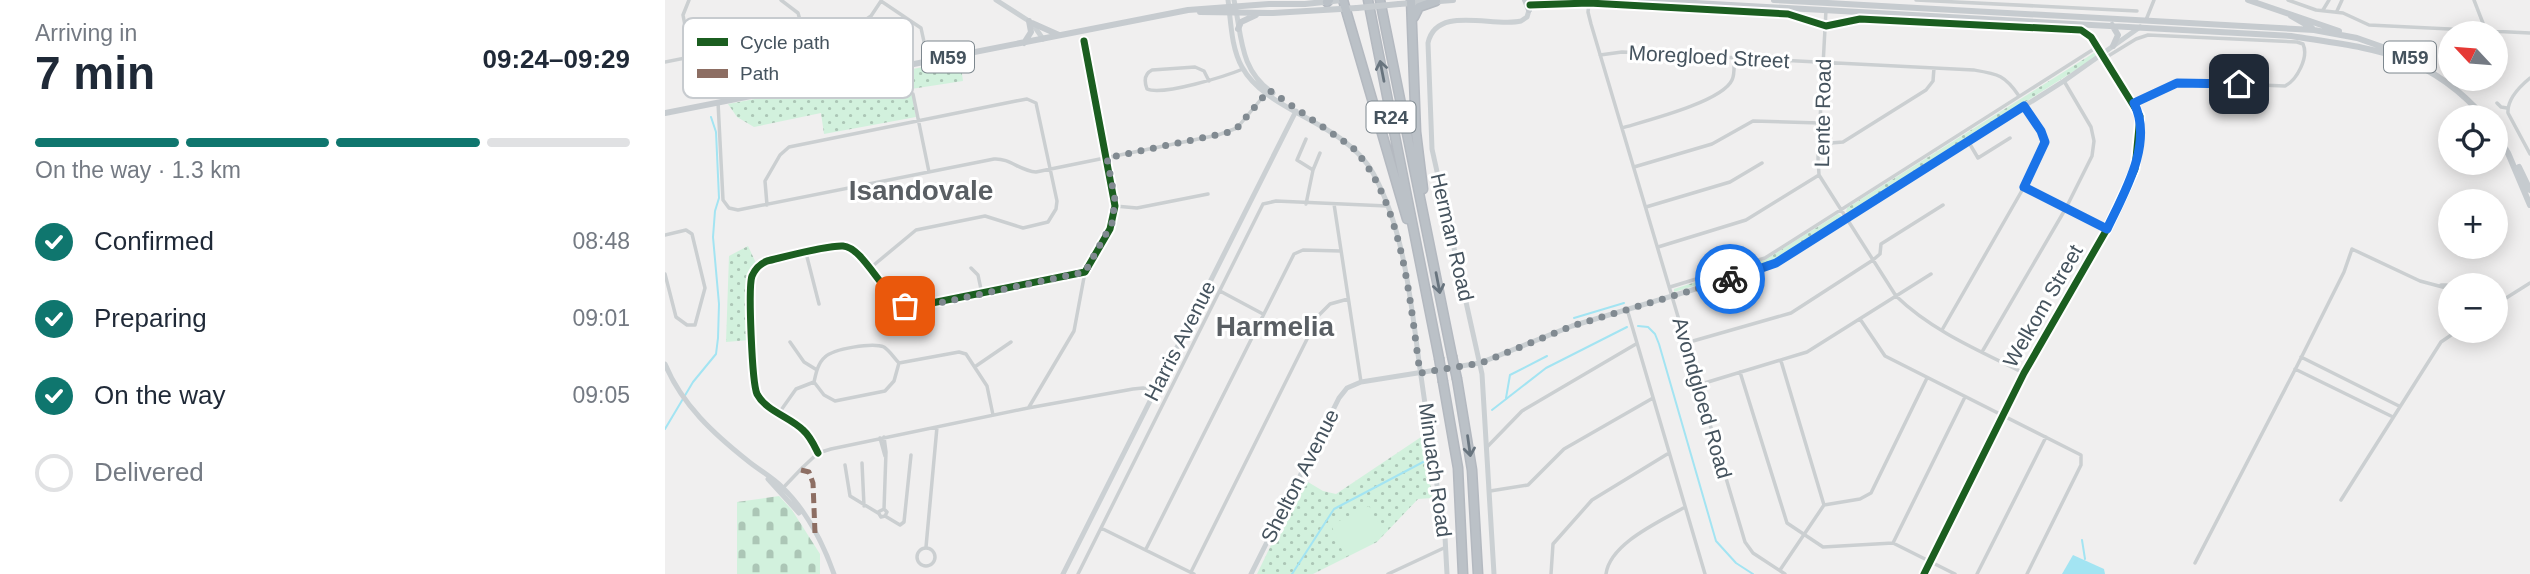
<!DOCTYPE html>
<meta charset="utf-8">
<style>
:root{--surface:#fff;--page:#f6f6f7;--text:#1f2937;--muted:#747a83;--line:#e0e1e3;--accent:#0f766e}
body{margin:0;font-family:Arial,sans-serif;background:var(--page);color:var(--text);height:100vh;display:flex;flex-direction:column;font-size:26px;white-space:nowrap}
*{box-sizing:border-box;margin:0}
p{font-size:23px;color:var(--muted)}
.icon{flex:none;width:38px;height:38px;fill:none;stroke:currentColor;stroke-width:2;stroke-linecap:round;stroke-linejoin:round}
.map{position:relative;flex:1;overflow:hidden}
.sheet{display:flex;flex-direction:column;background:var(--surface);width:665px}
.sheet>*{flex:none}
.needle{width:46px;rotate:296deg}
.tools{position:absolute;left:1773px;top:21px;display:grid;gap:14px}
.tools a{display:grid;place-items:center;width:70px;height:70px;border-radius:50%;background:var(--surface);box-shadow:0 4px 18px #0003;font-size:35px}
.pin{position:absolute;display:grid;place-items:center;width:60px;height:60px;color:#fff;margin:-30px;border-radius:14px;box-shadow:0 4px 10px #0006}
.courier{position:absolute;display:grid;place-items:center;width:70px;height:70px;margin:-35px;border:5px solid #1a73e8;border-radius:50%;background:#fff;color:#222;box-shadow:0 2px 9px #0007}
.overview em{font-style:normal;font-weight:800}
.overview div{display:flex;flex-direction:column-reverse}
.overview{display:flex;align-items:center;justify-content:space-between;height:119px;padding:0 35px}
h1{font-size:46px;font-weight:800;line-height:52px}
.bar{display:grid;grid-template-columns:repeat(4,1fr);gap:10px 7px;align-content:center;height:84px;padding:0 35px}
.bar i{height:9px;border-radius:5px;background:var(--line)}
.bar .current{background:var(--accent)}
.bar p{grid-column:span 4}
ol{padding:0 35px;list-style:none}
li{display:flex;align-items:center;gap:21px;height:77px}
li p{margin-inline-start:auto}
li .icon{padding:7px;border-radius:50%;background:var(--accent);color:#fff;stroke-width:4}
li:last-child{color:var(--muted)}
li i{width:38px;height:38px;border:4px solid var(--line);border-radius:50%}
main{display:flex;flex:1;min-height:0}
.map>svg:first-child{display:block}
.grass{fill:url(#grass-dots)}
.cemetery{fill:url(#cemetery-stones)}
.garden{fill:#d2f1dd}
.water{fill:#a3e4f2}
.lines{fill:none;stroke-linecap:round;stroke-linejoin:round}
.stream{stroke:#a3e4f2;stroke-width:2}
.highway-casing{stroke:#b4b9c0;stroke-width:11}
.street{stroke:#cbcfd1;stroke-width:3.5}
.secondary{stroke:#cbd0d3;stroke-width:5}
.primary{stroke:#c6cbcf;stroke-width:6}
.highway{stroke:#bbc1c7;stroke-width:8}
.highway-bridge-casing{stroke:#b4b9c0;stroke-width:11;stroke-linecap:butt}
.primary-bridge{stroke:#c6cbcf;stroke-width:6}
.highway-bridge{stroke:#bbc1c7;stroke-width:8}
.quiet{stroke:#8d6e63;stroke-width:5;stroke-dasharray:10 5;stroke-linecap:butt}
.cycleway-casing{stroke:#fff;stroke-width:11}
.cycleway{stroke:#1b5e20;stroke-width:7}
.oneway{stroke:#68747e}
.done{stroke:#818a91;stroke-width:7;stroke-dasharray:0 12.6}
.route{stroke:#1a73e8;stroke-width:9}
.labels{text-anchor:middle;stroke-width:6;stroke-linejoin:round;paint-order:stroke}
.shield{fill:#fff;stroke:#7d878e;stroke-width:2}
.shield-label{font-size:19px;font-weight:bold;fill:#45535e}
.street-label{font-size:21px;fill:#45535e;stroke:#fff}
.district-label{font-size:28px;font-weight:bold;fill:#5a5f64;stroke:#fff}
.key{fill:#fff;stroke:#c7cbcf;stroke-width:2}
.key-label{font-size:19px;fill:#45535e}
</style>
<main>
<section class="sheet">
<div class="overview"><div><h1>7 min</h1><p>Arriving in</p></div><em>09:24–09:29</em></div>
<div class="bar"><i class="current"></i><i class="current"></i><i class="current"></i><i></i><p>On the way · 1.3 km</p></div>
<ol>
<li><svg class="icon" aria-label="check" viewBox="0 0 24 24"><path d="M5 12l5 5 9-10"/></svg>Confirmed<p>08:48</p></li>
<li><svg class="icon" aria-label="check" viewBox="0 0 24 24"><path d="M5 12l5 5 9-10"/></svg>Preparing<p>09:01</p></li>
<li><svg class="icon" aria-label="check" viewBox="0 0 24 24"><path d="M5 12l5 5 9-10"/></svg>On the way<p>09:05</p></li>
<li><i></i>Delivered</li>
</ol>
</section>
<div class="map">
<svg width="1865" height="574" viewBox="0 0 1865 574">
<defs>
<pattern id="grass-dots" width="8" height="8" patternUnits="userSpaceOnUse" patternTransform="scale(1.75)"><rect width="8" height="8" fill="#d2f1dd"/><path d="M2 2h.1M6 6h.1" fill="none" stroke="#acc6b6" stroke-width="1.8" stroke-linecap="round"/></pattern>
<pattern id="cemetery-stones" width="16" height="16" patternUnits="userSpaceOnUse" patternTransform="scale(1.75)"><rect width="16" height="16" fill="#d2f1dd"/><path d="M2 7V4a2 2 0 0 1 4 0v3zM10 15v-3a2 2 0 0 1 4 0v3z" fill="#acc6b6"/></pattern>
</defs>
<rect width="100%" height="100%" fill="#f0efef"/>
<path class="grass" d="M 1432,51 L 1432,54 L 1420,64 L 1186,213 L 1181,212 L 1182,208 Z
M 295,60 L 298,81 L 246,89 L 251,117 L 159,134 L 156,113 L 89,127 L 72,117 L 63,104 Z
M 1173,214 L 1176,215 L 1176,219 L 1109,262 L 1009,292 L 1009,289 L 1100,260 Z
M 83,246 L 91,263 L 81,279 L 84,340 L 61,342 L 64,256 Z
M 759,435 L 767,498 L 753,499 L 712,542 L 648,574 L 592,574 L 638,479 L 658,491 L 671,494 Z"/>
<path class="cemetery" d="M 114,496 L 127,510 L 155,554 L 155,574 L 72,574 L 72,502 Z"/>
<path class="garden" d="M 704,506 L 719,534 L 712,541 L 680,557 L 666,525 Z"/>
<path class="water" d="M 1408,555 L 1439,569 L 1440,574 L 1397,574 Z"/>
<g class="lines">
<path class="stream" d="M 909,318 L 959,303
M 973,326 L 983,327 L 990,334 L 994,344 L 1051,541 L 1071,563 L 1088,574
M 841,398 L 845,375 L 882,356
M 827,410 L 881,368 L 962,327
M 0,429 L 28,382 L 51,354 L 53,338 L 54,304 L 48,237 L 50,211 L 54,198 L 51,132 L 46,117
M 1417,540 L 1420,559
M 627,574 L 669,509 L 760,461"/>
<defs>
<path id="highway" d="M 678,0 L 742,219
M 703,0 L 774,358
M 715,0 L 787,356
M 746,0 L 751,132 L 758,189
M 662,2 L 664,0
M 749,17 L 754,7 L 771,1
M 792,379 L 807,470 L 813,574
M 778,382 L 793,468 L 798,574"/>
</defs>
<use href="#highway" class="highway-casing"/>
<path class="street" d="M 24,0 L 18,15 L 26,57
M 116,0 L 133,13 L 139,34
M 1251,0 L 1472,11
M 1623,0 L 1651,10 L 1678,13 L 1704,25 L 1865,33
M 1809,0 L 1821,31
M 216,1 L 256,28 L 263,60
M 924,3 L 923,12 L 926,24 L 1080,542 L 1088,553 L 1120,574
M 865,5 L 924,3 L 1123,14 L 1161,26 L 1195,19 L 1416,30 L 1426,37 L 1475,116 L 1470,169 L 1442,229 L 1359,373 L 1259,574
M 1161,10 L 1153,158 L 1154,175 L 1231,296 C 1267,331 1315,351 1359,373
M 1658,10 L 1664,0
M 1672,11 L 1677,0
M 1481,20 L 1489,0
M 71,24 L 77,46
M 935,55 L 957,52 L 1309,70 C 1333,74 1340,75 1354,96
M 1440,58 L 1471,39 L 1483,35 L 1632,42 L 1638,44 C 1644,57 1632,80 1620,86 L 1518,82 L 1500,87 L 1469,103
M 0,62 L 196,23 L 206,16 L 216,1
M 1865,78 C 1854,87 1842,99 1843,113 L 1865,154
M 544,81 L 539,71 L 530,67 L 487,70 C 479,74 479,81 482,89 C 498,96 561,76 578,69
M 248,94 L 264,172
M 53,102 L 58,200 L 64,208 L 73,210 L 329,159 C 345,158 355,171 371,172 L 553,135 L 572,128 L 602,92
M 1832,103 L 1836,107 L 1842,108
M 957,128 C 980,121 1057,102 1067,80 C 1070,74 1069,65 1069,58
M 641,139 L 632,160 L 648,170
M 1303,141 L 1313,158 L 1345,138
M 1154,144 L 1178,142 L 1261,90 L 1268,81 L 1269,68
M 969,167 L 1047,144 L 1088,121 L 1155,123
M 1359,187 L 1442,229
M 641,204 L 648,170 L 655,153
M 669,204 L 696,382
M 102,205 L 100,181 L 115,155 L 124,147 L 351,101 L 362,99 L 371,103 L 392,201 L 391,209 L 383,222 L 358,228 L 320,216 L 251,230 L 204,269
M 450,206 L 472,208 L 543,194
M 981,207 L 1065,182 L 1097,163
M 0,235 L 21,230 L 27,234 L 40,288 L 30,325 L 22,325 L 11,317 L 0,274
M 993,247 L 1081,220 L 1154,175
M 141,253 L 154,304
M 306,268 L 313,275 L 317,294
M 1776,285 L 1797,285
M 1005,287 L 1100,258 L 1432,47
M 555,291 L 598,314
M 1830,305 L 1865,283
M 962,309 L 1040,574
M 1195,319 L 1220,356 L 1416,455 L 1416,465 L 1362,574
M 1277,330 L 1359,187 L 1379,148 L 1378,134 L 1359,106
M 125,342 L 139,362 L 152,370
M 1021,343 L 1126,313 L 1208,260 L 1215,254 L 1216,244 L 1278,205
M 1317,352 L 1401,208 L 1427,156 L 1429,141 L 1426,127 L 1399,81
M 1636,357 L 1734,406
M 1116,361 L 1159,505
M 234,363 L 294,352 L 301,354 L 322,386 L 328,415
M 311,366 L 346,342
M 1630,369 L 1728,417
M 1075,372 L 1122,523 L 1158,547 L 1228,543 L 1290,574
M 149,382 L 159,395 L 170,401 L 220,391 L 229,381 L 234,363
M 149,382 C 151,373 153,363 160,357 C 168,349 208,342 219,347 C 225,351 229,358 234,363
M 1033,385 L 1142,352 L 1266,274
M 364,407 L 409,331 L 420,272
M 114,413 L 131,389 L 149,382
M 215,438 L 220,456
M 823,446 L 857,411 L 971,344
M 153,453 C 149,445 145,436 138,430 C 125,417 101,411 92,394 C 87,383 83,287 87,276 C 90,269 95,264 102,261 C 119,257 162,245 178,246 C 201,248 221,305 247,307 L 420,272 L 445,229 L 450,206 L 419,41
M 197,463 L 199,506
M 180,465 L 185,496 L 213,513
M 137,468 L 153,453 L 166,449 L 363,408 L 468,389 L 478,388 L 490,391
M 117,489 L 138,467
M 825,491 L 863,485 L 899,449 L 988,398
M 1676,500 L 1776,342 L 1792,331
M 219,509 L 213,512 L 216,517 L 220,516 L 222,512 L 219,509 L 221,452 L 219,437
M 220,516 L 235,525 L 239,522 L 246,455
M 436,528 L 529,574
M 1228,543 L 1300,397
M 261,547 L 272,427
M252 557a9 9 0 1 1 18 0a9 9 0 1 1-18 0Z
M 481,549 L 629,254 L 638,250 L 676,251
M 1530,563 L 1633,364 L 1679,272 L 1687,249 L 1755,281 L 1785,289
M 1115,570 L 1159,505 L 1195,499 L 1206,493 L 1262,378
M 526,572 L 654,315 L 665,304 L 683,299
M 413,574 L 598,204 L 611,201 L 722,206
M 723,574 L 781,547
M 886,574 L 888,544 L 927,500 L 1004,453
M 941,574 C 945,543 996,521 1020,507
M 1312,574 L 1381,437"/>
<path class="secondary" d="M 331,0 L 367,23 L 378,39
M 563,0 C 566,22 566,47 577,67 C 602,113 679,121 708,173 C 740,231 746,304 755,369 C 763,425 771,481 780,537 L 782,574
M 569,0 C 577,36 574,70 608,93
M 0,364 C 17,405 49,434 83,461 C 94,470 107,477 117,487 C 141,510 158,543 169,574
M 103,479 L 134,513
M 398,574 L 631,111
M 586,574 L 674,398 L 682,388 L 696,382 L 815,363 L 907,326 L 1104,267 L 1399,81 L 1475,27
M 829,574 L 817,374 L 767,149 L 763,43 C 771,4 829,28 856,21 L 862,17 L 867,0"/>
<path class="primary" d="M 860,0 L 864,10
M 976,0 L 1626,36 C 1707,49 1761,51 1819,117
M 1109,0 L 1649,30 L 1692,38 L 1746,57
M 1583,0 L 1674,31
M 734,4 L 788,0
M 535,12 L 608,13 L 692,8
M 1626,16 L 1647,28
M 367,23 L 394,35
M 1447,25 L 1453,35 L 1448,46
M 573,29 L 576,22 L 591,15
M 359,43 L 366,32 L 364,21
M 0,113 L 523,10 L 604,4 L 640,4 L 677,0
M 1830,132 L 1843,153 L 1865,205
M 1854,167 L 1865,190"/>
<use href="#highway" class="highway"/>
<defs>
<path id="highway-bridge" d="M 787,356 L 792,379
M 774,358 L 778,382"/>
</defs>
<use href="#highway-bridge" class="highway-bridge-casing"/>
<path class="primary-bridge" d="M 692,8 L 734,4"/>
<use href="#highway-bridge" class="highway-bridge"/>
<path class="quiet" d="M 136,470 L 144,472 L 148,483 L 150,533"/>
<defs>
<path id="cycleway" d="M 865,5 L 924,3 L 1123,14 L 1161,26 L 1195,19 L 1416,30 L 1426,37 L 1475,116 L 1470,169 L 1442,229 L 1359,373 L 1259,574
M 153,453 C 149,445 145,436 138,430 C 125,417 101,411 92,394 C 87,383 83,287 87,276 C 90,269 95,264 102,261 C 119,257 162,245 178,246 C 201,248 221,305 247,307 L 420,272 L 445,229 L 450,206 L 419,41"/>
</defs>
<use href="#cycleway" class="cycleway-casing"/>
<use href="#cycleway" class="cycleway"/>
</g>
<defs><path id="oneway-shaft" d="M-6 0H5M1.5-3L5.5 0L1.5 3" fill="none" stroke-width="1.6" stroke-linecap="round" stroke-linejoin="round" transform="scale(1.75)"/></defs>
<g class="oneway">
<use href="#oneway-shaft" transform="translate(717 71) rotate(-101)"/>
<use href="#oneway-shaft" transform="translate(773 283) rotate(79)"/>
<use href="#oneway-shaft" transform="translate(804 446) rotate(82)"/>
</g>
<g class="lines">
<path class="done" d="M 240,306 L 260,306 L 420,272 L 447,223 L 450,200 L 442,158 L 565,132 L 572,128 L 604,90 L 687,147 C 738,200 745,303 755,373 L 816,363 L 907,326 L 1065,279"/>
<path class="route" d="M 1065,279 L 1111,263 L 1359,106 L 1376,131 L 1380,142 L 1359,187 L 1442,229 C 1459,193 1489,143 1469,103 L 1512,83 L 1574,84"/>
</g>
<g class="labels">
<g class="shield">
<rect x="257" y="41.5" width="52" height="31" rx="5"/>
<rect x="1719" y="41.5" width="52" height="31" rx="5"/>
<rect x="701.5" y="101.5" width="49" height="31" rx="5"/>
</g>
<g class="shield-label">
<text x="283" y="64">M59</text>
<text x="1745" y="64">M59</text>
<text x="726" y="124">R24</text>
</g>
<g class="street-label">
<text transform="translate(1044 57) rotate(3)" y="7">Moregloed Street</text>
<text transform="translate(1158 113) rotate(-89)" y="7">Lente Road</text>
<text transform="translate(787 237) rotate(77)" y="7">Herman Road</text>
<text transform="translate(1378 306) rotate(-60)" y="7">Welkom Street</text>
<text transform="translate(515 341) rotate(-63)" y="7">Harris Avenue</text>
<text transform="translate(1037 398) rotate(74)" y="7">Avondgloed Road</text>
<text transform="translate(770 470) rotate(82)" y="7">Minuach Road</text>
<text transform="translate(635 476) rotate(-63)" y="7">Shelton Avenue</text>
</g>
<g class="district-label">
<text x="256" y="200">Isandovale</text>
<text x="610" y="336">Harmelia</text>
</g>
</g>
<rect x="18" y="18" width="230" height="80" rx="10" class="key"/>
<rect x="32" y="38" width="31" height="8" fill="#1b5e20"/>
<rect x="32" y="69" width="31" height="9" fill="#8d6e63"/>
<g class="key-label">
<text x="75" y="49">Cycle path</text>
<text x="75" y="80">Path</text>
</g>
</svg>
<div class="tools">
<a><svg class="needle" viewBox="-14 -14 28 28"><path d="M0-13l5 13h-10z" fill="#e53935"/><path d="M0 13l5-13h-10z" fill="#747a83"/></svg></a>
<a><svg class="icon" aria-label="locate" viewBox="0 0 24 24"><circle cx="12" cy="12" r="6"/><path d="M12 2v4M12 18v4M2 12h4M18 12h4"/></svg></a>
<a>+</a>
<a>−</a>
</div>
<div class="pin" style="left:240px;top:306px;background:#ea580c"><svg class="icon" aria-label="bag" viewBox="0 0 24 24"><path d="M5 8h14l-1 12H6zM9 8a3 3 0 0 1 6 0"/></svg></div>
<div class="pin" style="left:1574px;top:84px;background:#1f2937"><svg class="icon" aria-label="home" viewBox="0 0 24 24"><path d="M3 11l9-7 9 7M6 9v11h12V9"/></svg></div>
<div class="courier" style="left:1065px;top:279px"><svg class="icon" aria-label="bike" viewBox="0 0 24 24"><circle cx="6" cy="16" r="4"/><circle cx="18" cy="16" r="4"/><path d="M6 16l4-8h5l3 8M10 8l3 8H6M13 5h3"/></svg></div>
</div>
</main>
